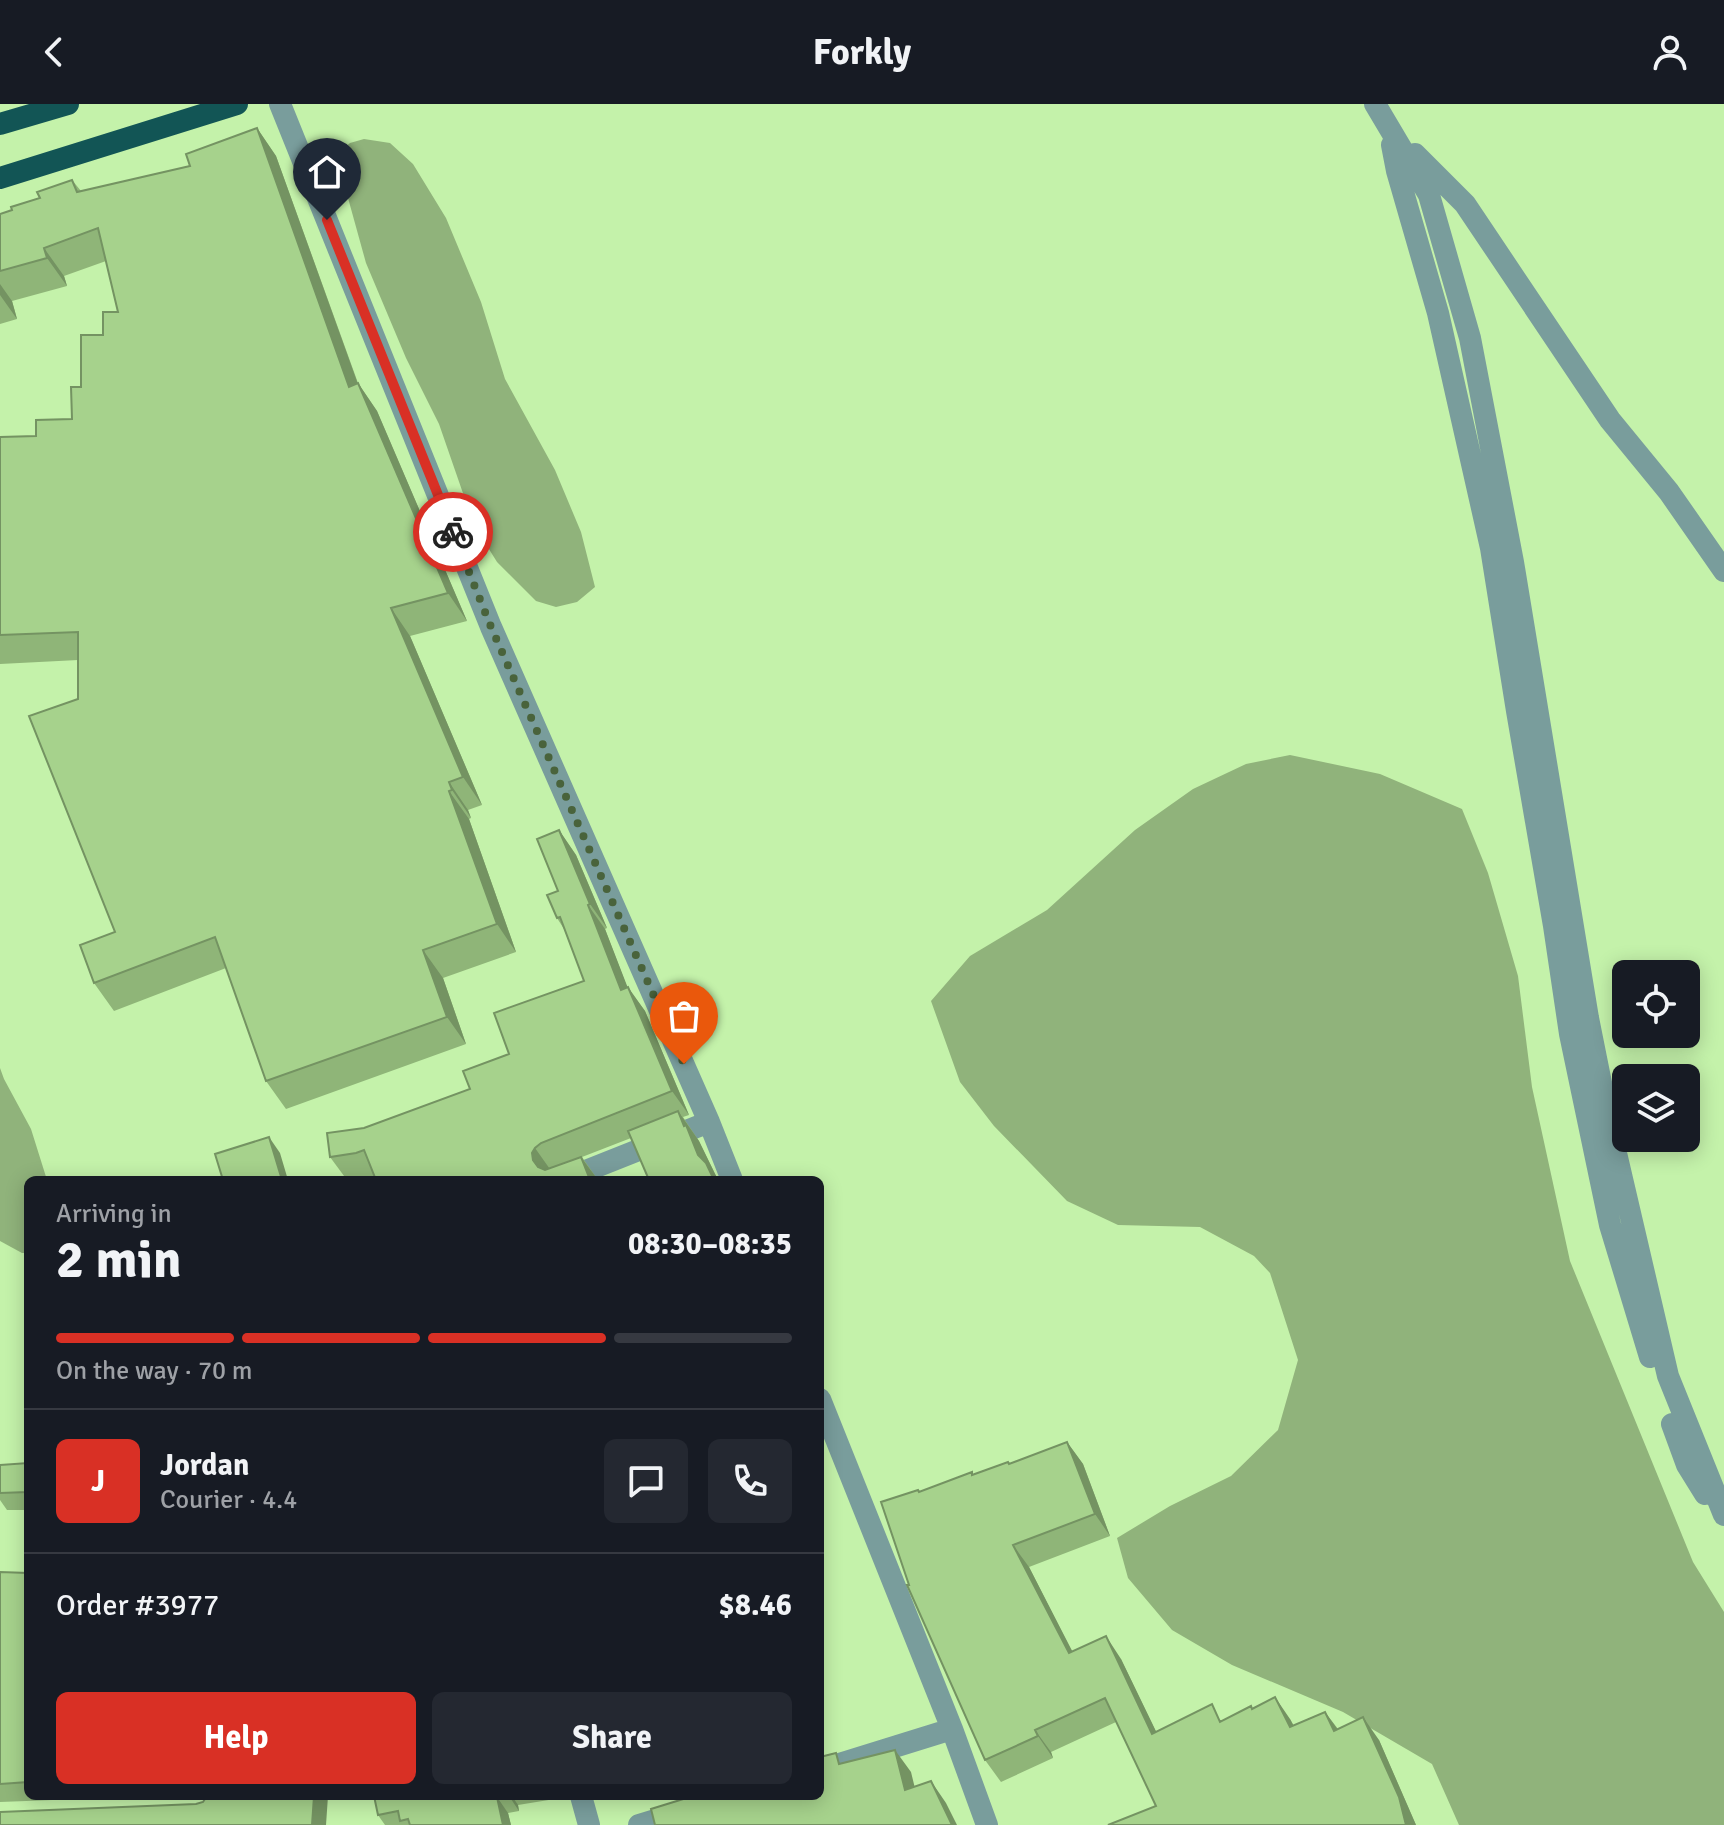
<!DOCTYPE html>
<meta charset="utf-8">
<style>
:root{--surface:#171b24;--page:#242831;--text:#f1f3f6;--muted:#9ea1a6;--line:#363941;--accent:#d93025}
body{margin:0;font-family:Signika,sans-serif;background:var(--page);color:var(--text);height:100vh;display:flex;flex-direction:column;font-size:30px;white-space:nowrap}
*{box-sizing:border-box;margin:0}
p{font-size:26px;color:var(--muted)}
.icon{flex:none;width:44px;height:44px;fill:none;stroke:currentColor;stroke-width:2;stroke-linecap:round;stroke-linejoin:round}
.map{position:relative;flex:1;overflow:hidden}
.details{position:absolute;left:24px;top:1072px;width:800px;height:624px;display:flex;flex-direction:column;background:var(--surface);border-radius:12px;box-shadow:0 4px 20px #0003}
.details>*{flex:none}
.buttons{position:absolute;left:1612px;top:856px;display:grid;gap:16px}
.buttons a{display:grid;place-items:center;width:88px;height:88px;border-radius:12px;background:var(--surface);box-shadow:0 4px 20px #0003;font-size:40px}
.pin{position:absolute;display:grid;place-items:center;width:68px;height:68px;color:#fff;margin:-82px -34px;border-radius:50% 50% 50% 0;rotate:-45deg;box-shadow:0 0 8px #0007}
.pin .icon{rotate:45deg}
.courier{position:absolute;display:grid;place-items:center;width:80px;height:80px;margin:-40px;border:6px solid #d93025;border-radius:50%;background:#fff;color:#222;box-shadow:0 2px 10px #0007}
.head em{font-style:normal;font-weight:700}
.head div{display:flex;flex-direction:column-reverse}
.head{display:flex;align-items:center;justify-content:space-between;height:136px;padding:0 32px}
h1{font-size:52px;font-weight:700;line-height:60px}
.bar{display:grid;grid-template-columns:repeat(4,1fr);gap:12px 8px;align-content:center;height:96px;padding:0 32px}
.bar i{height:10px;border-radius:6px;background:var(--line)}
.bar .current{background:var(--accent)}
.bar p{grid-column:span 4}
.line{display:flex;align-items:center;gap:20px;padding:0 32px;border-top:2px solid var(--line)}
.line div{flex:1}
.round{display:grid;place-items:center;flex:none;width:84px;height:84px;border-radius:12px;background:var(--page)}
.action{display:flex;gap:16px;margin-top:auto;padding:16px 32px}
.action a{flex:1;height:92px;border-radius:12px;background:var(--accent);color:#fff;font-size:32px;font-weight:700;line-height:92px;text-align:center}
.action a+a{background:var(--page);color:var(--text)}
header{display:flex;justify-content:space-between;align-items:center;height:104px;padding:0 32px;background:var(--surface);font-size:36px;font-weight:700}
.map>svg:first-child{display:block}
.water{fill:#90b37b}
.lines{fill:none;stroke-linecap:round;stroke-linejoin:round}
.minor{stroke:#799d9c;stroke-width:22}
.trunk{stroke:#125555;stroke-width:22}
.wall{fill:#8fb578}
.shaded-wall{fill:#749362}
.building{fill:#a6d28c;stroke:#749362;stroke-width:2}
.done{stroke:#49633b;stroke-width:8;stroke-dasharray:0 14.4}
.route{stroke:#d93025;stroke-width:10}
</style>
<header><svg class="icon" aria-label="back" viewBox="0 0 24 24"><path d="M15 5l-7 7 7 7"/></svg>Forkly<svg class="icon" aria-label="person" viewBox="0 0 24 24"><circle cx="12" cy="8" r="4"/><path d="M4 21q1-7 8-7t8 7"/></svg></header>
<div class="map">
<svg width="1724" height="1721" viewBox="0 0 1724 1721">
<rect width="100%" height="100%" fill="#c4f2aa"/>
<path class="water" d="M 364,35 L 390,39 L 413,60 L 446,114 L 481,198 L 505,275 L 555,366 L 581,428 L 595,483 L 577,498 L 556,503 L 536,497 L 497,458 L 474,421 L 439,320 L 406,254 L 366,159 L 348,94 L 333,73 L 332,54 L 350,39 Z
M 1290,651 L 1380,670 L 1462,705 L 1488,769 L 1518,872 L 1532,983 L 1570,1157 L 1693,1458 L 1724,1508 L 1724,1721 L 1459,1721 L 1432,1660 L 1343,1608 L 1232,1561 L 1172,1526 L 1128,1474 L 1117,1434 L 1170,1402 L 1231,1372 L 1278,1326 L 1298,1256 L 1270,1169 L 1254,1152 L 1200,1123 L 1118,1121 L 1067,1097 L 994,1022 L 960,978 L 931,897 L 970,852 L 1047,806 L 1135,726 L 1193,685 L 1246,660 Z
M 0,964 L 4,975 L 31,1025 L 47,1076 L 28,1076 L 28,1149 L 22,1149 L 0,1137 Z"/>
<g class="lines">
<path class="minor" d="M 280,0 L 491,523 L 709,1018 L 732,1076
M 1375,0 L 1429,91 L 1470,234 L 1513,458 L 1588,914 L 1609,1019 L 1668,1272 L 1724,1411
M 1392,41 L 1397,67 L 1438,209 L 1491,444 L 1517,607 L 1554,822 L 1570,930 L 1610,1121 L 1650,1253
M 1415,50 L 1465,100 L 1610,316 L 1669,388 L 1724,467
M 563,1076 L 709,1018
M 820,1295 L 952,1625 L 987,1721
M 1672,1320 L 1687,1361 L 1705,1390
M 820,1666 L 952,1625
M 581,1692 L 589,1721
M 639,1721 L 734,1692"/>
<path class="trunk" d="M 0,20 L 68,0
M 0,74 L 237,0"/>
</g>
<path class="wall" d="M 257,24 L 276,52 L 358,279 L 377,307 L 467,517 L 410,532 L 482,701 L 468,706 L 471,714 L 469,715 L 516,848 L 443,874 L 466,940 L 286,1005 L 266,977 L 226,864 L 114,907 L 94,879 L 115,828 L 78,595 L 78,556 L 0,560 L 0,333 L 36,332 L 72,315 L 81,283 L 103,231 L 118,208 L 106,157 L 64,172 L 67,182 L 12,197 L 17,215 L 0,220 L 0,110 L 12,106 L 40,94 L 72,76 L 81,87 L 190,62 Z
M 559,726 L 576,751 L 607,824 L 605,825 L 627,883 L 645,907 L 689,1011 L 683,1013 L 699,1037 L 718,1076 L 649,1076 L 631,1034 L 582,1053 L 598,1076 L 376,1076 L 375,1073 L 347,1076 L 330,1053 L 364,1024 L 470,985 L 509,950 L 584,877 L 564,825 L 557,814 Z
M 1067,1338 L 1083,1360 L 1110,1432 L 1029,1463 L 1072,1548 L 1121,1555 L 1156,1628 L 1223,1616 L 1252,1604 L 1290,1615 L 1294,1622 L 1325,1608 L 1338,1625 L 1379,1636 L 1416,1721 L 1108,1721 L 1156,1702 L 1116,1618 L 1051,1648 L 1053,1654 L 1001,1678 L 985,1656 L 909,1481 L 920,1388 L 1010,1360 Z
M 28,1359 L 28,1406 L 7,1406 L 0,1396 L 0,1361 Z
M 0,1468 L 28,1469 L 28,1692 L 156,1692 L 0,1698 Z
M 374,1692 L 567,1692 L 567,1693 L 518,1701 L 519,1707 L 508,1709 L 511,1721 L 385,1721 L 378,1711 Z"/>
<path class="shaded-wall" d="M 257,24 L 276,52 L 369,311 L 349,283 Z
M 44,144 L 64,172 L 67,182 L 47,154 Z
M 0,180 L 12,197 L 17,215 L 0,191 Z
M 358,279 L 377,307 L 467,517 L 448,489 Z
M 391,504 L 410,532 L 482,701 L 463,673 Z
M 449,678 L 468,706 L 471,714 L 452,686 Z
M 449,687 L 469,715 L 516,848 L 497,820 Z
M 559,726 L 576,751 L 607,824 L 590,800 Z
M 588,801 L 605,825 L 638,910 L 621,886 Z
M 423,846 L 443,874 L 466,940 L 447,913 Z
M 628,883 L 645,907 L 689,1011 L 672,987 Z
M 678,1007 L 699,1037 L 718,1076 L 714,1076 L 698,1051 Z
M 269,1033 L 280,1049 L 288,1076 L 282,1076 Z
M 535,1044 L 552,1068 L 550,1076 L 533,1056 L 532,1049 Z
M 581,1053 L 598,1076 L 590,1076 Z
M 1067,1338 L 1083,1360 L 1110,1432 L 1095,1410 Z
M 1013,1441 L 1029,1463 L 1085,1572 L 1069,1549 Z
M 1106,1532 L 1121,1555 L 1168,1652 L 1152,1630 Z
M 1275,1593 L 1290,1615 L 1306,1646 L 1290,1623 Z
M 1325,1608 L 1341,1630 L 1334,1627 Z
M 1363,1613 L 1379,1636 L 1416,1721 L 1406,1721 Z
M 1035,1626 L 1051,1648 L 1053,1654 L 1038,1632 Z
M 895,1646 L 911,1668 L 921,1709 L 905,1686 Z
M 931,1677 L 946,1699 L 957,1721 L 952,1721 Z
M 314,1692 L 328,1692 L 326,1721 L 312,1721 Z
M 509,1692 L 512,1692 L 518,1701 L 519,1707 Z
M 497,1693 L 508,1709 L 511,1721 L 503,1721 Z"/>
<path class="building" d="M 257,24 L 349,283 L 358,279 L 448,489 L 391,504 L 463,673 L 449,678 L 452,686 L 449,687 L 497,820 L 423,846 L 447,913 L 266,977 L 215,833 L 94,879 L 80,841 L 115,828 L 29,612 L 78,595 L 78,528 L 0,531 L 0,333 L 36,332 L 36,316 L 72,315 L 71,283 L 81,283 L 81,231 L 103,231 L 103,208 L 118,208 L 98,124 L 44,144 L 47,154 L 0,167 L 0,110 L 12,106 L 11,103 L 40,94 L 37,88 L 72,76 L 77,88 L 190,62 L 186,50 Z
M 559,726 L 590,800 L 588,801 L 621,886 L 628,883 L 672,987 L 541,1039 L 535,1044 L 532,1049 L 533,1056 L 538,1063 L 545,1066 L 581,1053 L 590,1076 L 376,1076 L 364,1046 L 356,1049 L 330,1053 L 327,1029 L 364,1024 L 470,985 L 463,967 L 509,950 L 494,909 L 584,877 L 560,813 L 557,814 L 547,791 L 558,787 L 537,735 Z
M 678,1007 L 684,1022 L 686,1021 L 698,1051 L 706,1059 L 714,1076 L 649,1076 L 628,1027 Z
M 269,1033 L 282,1076 L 223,1076 L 215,1050 Z
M 1067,1338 L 1095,1410 L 1013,1441 L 1069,1549 L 1106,1532 L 1152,1630 L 1212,1600 L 1220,1618 L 1251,1602 L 1252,1605 L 1275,1593 L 1290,1623 L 1325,1608 L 1334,1627 L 1363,1613 L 1399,1693 L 1406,1721 L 1108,1721 L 1156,1702 L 1105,1594 L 1035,1626 L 1038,1632 L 985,1656 L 907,1481 L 909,1481 L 881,1398 L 918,1386 L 919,1388 L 972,1368 L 972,1371 L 1008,1358 L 1009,1360 Z
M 28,1359 L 28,1388 L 0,1389 L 0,1361 Z
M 0,1468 L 28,1469 L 28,1678 L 0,1680 Z
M 895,1646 L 905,1686 L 931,1677 L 952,1721 L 655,1721 L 651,1705 L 693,1692 L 820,1692 L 820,1653 L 836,1649 L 839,1660 Z
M 207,1692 L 314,1692 L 312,1721 L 0,1721 L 0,1708 L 196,1700 L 203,1698 Z
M 374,1692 L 502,1692 L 497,1693 L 503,1721 L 410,1721 L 408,1715 L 400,1717 L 398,1707 L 378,1711 Z"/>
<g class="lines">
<path class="done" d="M 453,428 L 491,523 L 684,960"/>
<path class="route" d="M 327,116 L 453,428"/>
</g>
</svg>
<div class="buttons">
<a><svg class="icon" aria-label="locate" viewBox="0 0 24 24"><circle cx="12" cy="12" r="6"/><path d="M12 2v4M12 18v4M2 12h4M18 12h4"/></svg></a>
<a><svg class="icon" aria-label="layers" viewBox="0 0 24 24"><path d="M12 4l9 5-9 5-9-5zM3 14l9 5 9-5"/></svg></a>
</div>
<div class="pin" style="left:684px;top:960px;background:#ea580c"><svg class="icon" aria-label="bag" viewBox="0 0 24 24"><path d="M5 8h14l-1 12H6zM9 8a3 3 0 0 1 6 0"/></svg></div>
<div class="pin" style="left:327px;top:116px;background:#1f2937"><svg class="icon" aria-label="home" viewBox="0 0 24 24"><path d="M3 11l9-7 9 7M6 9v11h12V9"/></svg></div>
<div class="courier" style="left:453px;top:428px"><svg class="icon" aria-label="bike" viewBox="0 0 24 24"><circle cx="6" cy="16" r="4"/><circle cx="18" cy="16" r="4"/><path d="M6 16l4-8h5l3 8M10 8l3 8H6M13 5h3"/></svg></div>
<section class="details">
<div class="head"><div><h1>2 min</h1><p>Arriving in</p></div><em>08:30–08:35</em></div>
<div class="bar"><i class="current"></i><i class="current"></i><i class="current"></i><i></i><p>On the way · 70 m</p></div>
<div class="line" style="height:144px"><b class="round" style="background:var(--accent);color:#fff">J</b><div><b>Jordan</b><p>Courier · 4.4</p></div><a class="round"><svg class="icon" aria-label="chat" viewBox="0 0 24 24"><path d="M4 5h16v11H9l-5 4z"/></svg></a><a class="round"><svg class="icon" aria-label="phone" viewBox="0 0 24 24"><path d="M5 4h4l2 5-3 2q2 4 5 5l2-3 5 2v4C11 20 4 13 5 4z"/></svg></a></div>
<div class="line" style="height:104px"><div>Order #3977</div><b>$8.46</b></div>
<div class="action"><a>Help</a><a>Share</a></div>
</section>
</div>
